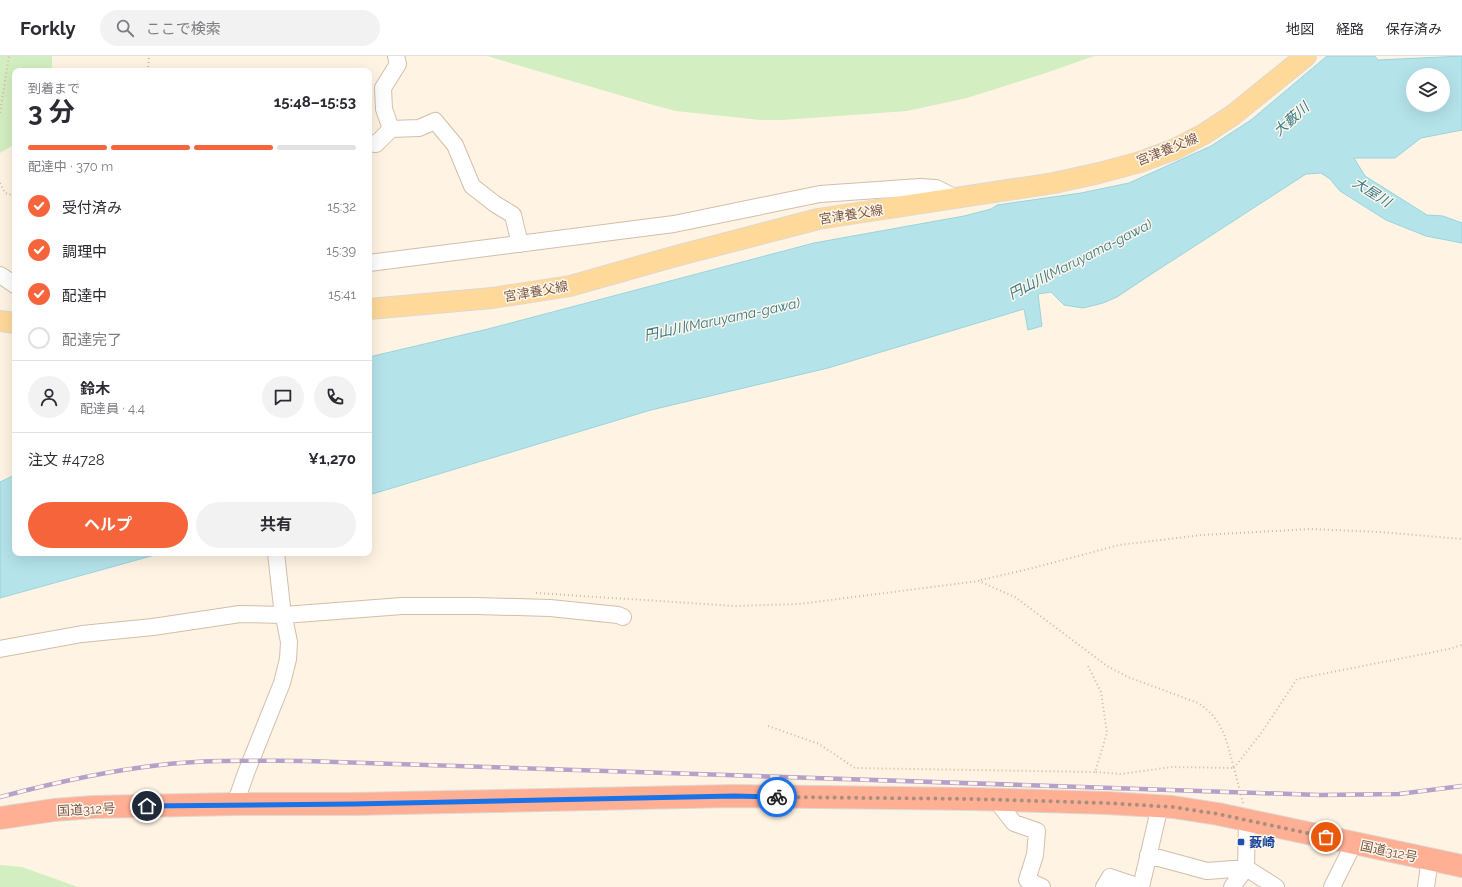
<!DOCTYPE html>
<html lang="ja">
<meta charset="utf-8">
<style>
:root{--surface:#fff;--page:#f2f2f3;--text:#2b2b33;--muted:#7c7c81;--line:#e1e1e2;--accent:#f5643b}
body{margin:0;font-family:Raleway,"Noto Sans JP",sans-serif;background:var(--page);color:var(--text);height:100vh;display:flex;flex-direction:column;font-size:15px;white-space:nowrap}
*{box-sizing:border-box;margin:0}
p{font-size:13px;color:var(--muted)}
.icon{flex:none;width:22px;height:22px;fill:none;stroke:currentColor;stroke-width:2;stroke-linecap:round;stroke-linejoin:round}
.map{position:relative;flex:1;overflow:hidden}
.details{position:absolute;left:12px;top:12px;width:360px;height:488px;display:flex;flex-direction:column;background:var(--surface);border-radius:8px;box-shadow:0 4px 16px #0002}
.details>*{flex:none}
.fabs{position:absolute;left:1406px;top:12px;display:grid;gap:8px}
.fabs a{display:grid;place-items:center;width:44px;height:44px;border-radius:50%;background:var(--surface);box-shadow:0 4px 16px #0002;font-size:20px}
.pin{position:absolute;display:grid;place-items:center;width:34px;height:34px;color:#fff;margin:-17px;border:2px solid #fff;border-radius:50%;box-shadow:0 1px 4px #0007}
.courier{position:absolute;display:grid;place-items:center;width:40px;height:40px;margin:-20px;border:3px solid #1a73e8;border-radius:50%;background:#fff;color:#222;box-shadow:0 1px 5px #0007}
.headline em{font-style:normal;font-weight:700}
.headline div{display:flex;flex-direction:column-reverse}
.headline{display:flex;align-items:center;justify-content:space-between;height:68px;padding:0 16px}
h1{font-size:26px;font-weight:700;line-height:30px}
.bar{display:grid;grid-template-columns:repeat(4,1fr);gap:6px 4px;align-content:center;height:48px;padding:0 16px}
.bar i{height:5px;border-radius:3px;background:var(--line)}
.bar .current{background:var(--accent)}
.bar p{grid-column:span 4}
.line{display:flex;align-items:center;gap:10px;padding:0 16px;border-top:1px solid var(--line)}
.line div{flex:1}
.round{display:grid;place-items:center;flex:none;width:42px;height:42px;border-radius:21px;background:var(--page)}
ol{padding:0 16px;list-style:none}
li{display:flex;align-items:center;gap:12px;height:44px}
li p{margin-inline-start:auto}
li .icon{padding:4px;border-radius:50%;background:var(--accent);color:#fff;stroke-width:4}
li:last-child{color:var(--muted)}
li i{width:22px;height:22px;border:2px solid var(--line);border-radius:50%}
.primary-button{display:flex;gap:8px;margin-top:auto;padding:8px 16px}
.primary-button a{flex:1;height:46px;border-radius:24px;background:var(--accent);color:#fff;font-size:16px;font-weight:700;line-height:46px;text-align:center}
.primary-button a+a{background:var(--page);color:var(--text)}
header{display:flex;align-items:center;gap:24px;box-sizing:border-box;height:56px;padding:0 20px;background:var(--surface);border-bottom:1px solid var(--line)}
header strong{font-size:19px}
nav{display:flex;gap:22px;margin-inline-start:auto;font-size:14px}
.search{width:280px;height:36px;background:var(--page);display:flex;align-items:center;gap:10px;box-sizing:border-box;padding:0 14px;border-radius:22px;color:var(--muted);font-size:15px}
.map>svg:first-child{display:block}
.green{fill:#d3eec0}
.water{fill:#b5e3ea;stroke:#9ad3dd;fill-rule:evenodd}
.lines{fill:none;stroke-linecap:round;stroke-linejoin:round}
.minor-casing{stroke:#d4bdaa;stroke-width:18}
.major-casing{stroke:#dfd7d3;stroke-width:22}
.highway-casing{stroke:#dfd7d3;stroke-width:24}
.path{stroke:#dcb49a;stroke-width:2;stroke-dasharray:1 3;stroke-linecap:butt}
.minor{stroke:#fff;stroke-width:16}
.major{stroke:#ffd99a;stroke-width:20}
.highway{stroke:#ffaf94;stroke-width:22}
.rail-casing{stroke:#b6a0ca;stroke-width:4.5}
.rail{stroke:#fff7ec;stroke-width:3;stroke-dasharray:9;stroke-linecap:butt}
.done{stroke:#a98f7d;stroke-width:4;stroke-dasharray:0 7.2}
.route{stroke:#1a73e8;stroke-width:5}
.transit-dot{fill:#1a4fb4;stroke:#fff7ec;stroke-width:1.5}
.labels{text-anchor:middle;stroke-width:3;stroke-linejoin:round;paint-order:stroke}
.street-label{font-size:13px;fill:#7a5846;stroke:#fff7ec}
.transit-label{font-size:13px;font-weight:bold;fill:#164399;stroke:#fff7ec;text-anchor:start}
.water-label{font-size:14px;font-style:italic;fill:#3b7b88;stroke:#fff7ec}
</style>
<header>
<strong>Forkly</strong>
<div class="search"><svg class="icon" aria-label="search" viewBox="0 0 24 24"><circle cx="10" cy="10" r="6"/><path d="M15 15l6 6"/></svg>ここで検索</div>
<nav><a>地図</a><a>経路</a><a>保存済み</a></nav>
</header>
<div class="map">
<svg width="1462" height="831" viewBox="0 0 1462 831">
<rect width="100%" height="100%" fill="#fff4e3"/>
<path class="green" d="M 0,0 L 52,0 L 52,15 L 15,15 L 15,88 L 0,97 Z
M 487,0 L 1094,0 L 1046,17 L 967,42 L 907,55 L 783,64 L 761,64 L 704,58 L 676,55 L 653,49 Z
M 0,809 L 22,811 L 78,831 L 0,831 Z"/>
<path class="water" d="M 1327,0 L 1375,0 L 1378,4 L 1462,0 L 1462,74 L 1421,82 L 1395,102 L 1354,102 L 1365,120 L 1427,159 L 1443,160 L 1462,167 L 1462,187 L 1426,180 L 1386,164 L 1340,135 L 1330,123 L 1321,117 L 1306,118 L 1150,219 L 1117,241 L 1103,247 L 1083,252 L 1064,249 L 1051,236 L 1038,238 L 1042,270 L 1028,274 L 1024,253 L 828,312 L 651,354 L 369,439 L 369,301 L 488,273 L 814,187 L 964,160 L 991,153 L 997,149 L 1081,137 L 1129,127 L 1211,90 L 1251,64 ZM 1413,19 L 1443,19 L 1443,49 L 1413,49 Z
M 15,419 L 15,497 L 162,497 L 0,542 L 0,426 Z"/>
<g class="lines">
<defs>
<path id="minor" d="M 391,73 L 384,53 L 383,32 L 398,8 L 396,0
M 369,87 L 376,88 L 391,73 L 419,72 L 435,65 L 455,89 L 472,130 L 495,148 L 513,159 L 520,188
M 369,207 L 674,168 L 820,138 L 920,131 L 936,132 L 956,142
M 0,219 L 15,229
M 0,593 L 82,578 L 153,571 L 240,558 L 284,559 L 402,550 L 476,550 L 550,552 L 618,559 L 623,561
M 996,744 L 1014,767 L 1037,775 L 1035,799 L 1027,824 L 1042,831
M 235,748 L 246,717 L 282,627 L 288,603 L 289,586 L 282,551 L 276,497
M 1148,799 L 1207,815 L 1246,812 L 1276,831
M 1104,831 L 1110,821 L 1140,831
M 1141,831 L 1160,750
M 1232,831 L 1246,812 L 1247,764
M 1332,831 L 1354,787
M 1426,831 L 1430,803"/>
<path id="major" d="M 369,253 L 492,242 L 570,230 L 676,200 L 818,163 L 1054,127 L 1099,117 L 1140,106 L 1175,93 L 1204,78 L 1233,59 L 1306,0
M 0,265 L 15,267"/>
<path id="highway" d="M 0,762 L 54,754 L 93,751 L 235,748 L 354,748 L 734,740 L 973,743 L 1107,747 L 1173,751 L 1218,758 L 1462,810"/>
</defs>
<use href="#minor" class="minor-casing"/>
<use href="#major" class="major-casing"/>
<use href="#highway" class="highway-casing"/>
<path class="path" d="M 148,15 L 149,0
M 0,57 L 9,0
M 0,127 L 5,137 L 15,140
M 981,524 L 1033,512 L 1119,489 L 1202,479 L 1311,473 L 1380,476 L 1462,483
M 536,537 L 736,550 L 799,548 L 979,525 L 999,534 L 1015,541 L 1107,610 L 1128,621 L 1198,647 C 1224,664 1226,684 1234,712 L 1172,711 L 1121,718 L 1095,716 L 1107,677 L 1101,636 L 1088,610
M 768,670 L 819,688 L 855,712 L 1095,716
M 1243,747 L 1234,712 L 1262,676 L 1297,623 L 1449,593 L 1462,589"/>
<use href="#minor" class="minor"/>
<use href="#major" class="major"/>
<use href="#highway" class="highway"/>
<defs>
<path id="rail" d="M 0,741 C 53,727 106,715 160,709 C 209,703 258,705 306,705 L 1320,739 L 1399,738 L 1462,730"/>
</defs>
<use href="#rail" class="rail-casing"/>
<use href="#rail" class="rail"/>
</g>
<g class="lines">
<path class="done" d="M 777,741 L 973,743 L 1106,747 L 1173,751 L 1218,758 L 1326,781"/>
<path class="route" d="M 147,750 L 354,748 L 734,740 L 777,741"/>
</g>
<rect class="transit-dot" x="1237" y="782" width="8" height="8" rx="2"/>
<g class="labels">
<g class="street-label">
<text transform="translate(1167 93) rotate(-22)" y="5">宮津養父線</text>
<text transform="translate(851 158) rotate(-9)" y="5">宮津養父線</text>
<text transform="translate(536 235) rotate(-10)" y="5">宮津養父線</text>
<text transform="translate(86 753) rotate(-3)" y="5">国道312号</text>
<text transform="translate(1389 795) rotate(12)" y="5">国道312号</text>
</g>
<g class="transit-label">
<text x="1249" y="791">藪崎</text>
</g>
<g class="water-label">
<text transform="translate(1291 63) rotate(-42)" y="5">大藪川</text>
<text transform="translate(1372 136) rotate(32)" y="5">大屋川</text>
<text transform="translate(1080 203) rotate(-27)" y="5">円山川(Maruyama-gawa)</text>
<text transform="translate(722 263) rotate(-12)" y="5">円山川(Maruyama-gawa)</text>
</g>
</g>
</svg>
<div class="fabs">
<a><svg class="icon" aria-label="layers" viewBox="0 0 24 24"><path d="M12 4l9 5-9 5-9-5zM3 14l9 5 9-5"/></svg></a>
</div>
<div class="pin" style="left:1326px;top:781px;background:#ea580c"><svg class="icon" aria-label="bag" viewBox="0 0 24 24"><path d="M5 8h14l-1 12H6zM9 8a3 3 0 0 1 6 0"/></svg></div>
<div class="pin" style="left:147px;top:750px;background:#1f2937"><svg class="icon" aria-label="home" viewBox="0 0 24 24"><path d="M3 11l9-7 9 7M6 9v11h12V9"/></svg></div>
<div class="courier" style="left:777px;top:741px"><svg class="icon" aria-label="bike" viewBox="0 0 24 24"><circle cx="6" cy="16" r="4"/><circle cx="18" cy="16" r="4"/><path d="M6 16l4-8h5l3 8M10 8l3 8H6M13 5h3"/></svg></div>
<section class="details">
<div class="headline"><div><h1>3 分</h1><p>到着まで</p></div><em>15:48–15:53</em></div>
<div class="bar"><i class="current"></i><i class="current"></i><i class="current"></i><i></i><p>配達中 · 370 m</p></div>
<ol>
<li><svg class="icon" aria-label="check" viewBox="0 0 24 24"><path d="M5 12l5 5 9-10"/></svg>受付済み<p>15:32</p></li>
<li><svg class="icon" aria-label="check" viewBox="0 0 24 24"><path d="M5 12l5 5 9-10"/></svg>調理中<p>15:39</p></li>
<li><svg class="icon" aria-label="check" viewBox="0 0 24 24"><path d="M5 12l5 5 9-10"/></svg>配達中<p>15:41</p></li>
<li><i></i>配達完了</li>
</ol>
<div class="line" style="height:72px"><a class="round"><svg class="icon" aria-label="person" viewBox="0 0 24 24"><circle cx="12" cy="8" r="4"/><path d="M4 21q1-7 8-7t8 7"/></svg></a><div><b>鈴木</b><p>配達員 · 4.4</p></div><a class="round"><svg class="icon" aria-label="chat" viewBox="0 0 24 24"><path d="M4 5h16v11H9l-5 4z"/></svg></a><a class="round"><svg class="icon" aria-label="phone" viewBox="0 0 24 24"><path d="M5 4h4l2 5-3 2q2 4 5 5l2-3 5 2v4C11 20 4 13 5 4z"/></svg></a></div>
<div class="line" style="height:52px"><div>注文 #4728</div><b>¥1,270</b></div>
<div class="primary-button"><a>ヘルプ</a><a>共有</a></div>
</section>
</div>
